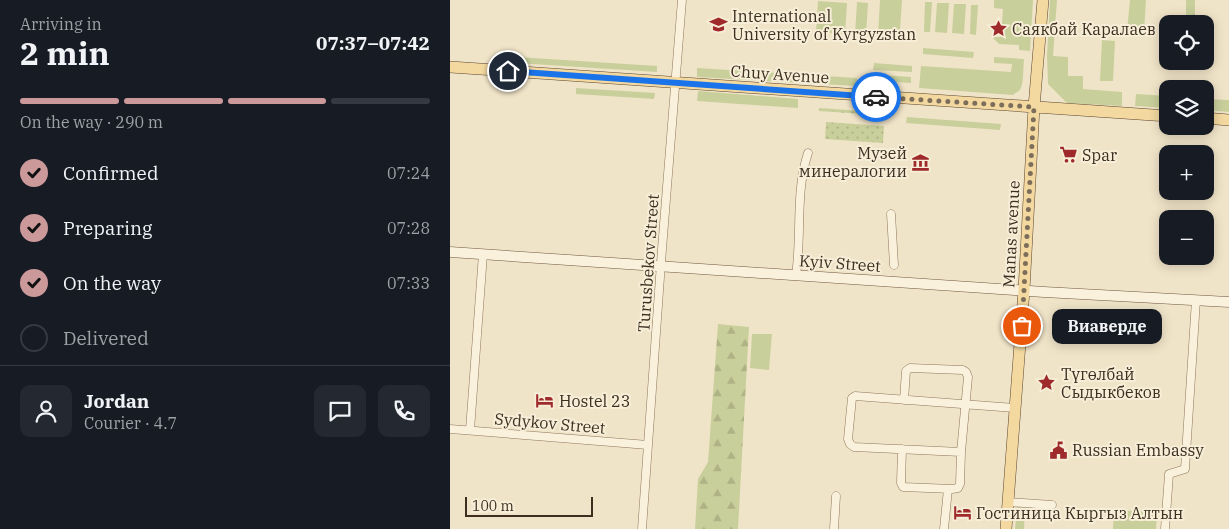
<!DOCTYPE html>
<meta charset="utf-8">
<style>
:root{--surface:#171b24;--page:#242831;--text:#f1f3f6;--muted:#9ea1a6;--line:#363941;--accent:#cc999b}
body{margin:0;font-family:"IBM Plex Serif",serif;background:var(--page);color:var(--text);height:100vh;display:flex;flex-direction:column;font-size:19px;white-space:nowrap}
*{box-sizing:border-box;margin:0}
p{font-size:16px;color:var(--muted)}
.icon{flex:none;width:28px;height:28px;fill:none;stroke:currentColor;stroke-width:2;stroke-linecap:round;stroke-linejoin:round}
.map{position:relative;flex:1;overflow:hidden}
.sheet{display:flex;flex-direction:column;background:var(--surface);width:450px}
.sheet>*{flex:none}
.controls{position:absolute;left:709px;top:15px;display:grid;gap:10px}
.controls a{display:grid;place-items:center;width:55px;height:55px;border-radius:10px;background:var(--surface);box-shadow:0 2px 12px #0003;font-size:25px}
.scale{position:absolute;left:15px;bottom:12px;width:128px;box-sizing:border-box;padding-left:5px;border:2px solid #3d2e20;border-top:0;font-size:14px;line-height:18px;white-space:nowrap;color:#3d2e20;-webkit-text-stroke:4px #f7eed8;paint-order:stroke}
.pin{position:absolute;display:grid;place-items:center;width:42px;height:42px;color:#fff;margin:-21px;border:2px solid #fff;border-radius:50%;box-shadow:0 1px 5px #0007}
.courier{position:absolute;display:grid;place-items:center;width:50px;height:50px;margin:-25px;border:4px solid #1a73e8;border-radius:50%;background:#fff;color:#222;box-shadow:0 1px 6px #0007}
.bubble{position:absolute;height:35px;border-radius:10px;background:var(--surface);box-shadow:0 2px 12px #0003;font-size:16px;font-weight:700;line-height:35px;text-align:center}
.overview em{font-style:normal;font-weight:700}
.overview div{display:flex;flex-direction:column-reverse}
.overview{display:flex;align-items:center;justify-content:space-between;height:85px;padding:0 20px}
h1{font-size:32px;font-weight:700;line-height:38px}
.bar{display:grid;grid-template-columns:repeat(4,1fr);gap:8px 5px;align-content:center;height:60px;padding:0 20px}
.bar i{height:6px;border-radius:4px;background:var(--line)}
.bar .active{background:var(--accent)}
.bar p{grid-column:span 4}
.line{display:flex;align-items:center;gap:12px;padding:0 20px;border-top:1px solid var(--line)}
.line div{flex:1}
.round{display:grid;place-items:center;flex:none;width:52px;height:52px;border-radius:10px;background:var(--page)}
ol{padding:0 20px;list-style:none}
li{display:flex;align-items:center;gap:15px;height:55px}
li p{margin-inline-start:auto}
li .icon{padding:5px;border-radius:50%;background:var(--accent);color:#111;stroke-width:4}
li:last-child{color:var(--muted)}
li i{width:28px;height:28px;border:2px solid var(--line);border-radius:50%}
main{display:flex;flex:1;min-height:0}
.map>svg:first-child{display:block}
.grass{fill:#c9cf9b}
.forest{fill:url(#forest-firs)}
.park{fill:url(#park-crowns)}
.garden{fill:url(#garden-dots)}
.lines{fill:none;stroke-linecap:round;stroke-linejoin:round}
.street-casing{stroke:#8d765c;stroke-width:9}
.secondary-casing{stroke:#6f573f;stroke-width:11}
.primary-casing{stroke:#5b4430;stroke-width:12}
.street{stroke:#faf1dc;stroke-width:8}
.secondary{stroke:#faf1dc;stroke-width:10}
.primary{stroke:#f3d9a0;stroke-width:11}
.done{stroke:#7c6e5b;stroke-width:5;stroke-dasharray:0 9}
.route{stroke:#1a73e8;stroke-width:6}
.labels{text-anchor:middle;stroke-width:4;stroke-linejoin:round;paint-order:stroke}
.poi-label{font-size:16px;fill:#3d2e20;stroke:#f7eed8;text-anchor:start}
.street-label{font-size:16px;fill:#3d2e20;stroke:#f7eed8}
</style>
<main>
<section class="sheet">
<div class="overview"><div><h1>2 min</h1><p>Arriving in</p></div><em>07:37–07:42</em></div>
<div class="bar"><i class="active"></i><i class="active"></i><i class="active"></i><i></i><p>On the way · 290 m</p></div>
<ol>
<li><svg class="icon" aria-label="check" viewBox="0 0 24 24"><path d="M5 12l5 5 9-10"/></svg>Confirmed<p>07:24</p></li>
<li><svg class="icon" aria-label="check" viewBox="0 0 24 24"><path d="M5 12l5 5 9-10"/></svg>Preparing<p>07:28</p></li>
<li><svg class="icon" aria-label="check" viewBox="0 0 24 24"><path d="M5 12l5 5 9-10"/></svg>On the way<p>07:33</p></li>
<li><i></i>Delivered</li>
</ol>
<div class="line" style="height:90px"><a class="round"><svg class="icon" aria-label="person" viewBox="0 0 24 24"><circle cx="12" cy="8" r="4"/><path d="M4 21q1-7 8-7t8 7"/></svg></a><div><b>Jordan</b><p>Courier · 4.7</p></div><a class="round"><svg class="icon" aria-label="chat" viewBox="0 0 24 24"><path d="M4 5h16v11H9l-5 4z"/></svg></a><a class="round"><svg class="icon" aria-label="phone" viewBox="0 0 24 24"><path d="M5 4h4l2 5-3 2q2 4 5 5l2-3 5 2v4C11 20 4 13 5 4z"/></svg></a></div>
</section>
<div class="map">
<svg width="779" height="529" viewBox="0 0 779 529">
<defs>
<pattern id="forest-firs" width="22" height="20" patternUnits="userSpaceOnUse" patternTransform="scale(1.25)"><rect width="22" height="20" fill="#c9cf9b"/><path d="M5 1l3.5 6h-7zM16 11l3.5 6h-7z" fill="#aeb285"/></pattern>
<pattern id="park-crowns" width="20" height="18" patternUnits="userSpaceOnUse" patternTransform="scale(1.25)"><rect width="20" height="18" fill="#c9cf9b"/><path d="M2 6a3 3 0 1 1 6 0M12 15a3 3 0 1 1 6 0" fill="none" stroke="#aeb285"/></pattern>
<pattern id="garden-dots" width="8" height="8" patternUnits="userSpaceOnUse" patternTransform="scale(1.25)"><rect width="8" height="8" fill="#c9cf9b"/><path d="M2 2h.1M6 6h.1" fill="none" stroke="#aeb285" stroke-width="1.8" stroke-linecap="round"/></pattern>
</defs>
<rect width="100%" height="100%" fill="#f0e4c8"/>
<path class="grass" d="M 430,0 L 452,0 L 450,30 L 458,31 L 453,37 L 428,35 Z
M 544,0 L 583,0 L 580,51 L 569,50 L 569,45 L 549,44 L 542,37 L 551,37 L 553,9 L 544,8 Z
M 600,0 L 607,0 L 603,56 L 618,57 L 618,76 L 633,76 L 633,89 L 672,92 L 672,106 L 617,103 L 598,84 L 597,56 Z
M 680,0 L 696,0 L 694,32 L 677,31 Z
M 368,1 L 397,3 L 395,34 L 366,32 Z
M 407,2 L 418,3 L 416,35 L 405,34 Z
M 475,2 L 482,2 L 480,32 L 474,32 Z
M 487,3 L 499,3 L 497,33 L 485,32 Z
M 504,4 L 516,4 L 514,34 L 502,33 Z
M 521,5 L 528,5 L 526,35 L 520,34 Z
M 652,40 L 665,41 L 663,81 L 650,81 Z
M 473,48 L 524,52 L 523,58 L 473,54 Z
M 67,57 L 207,66 L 207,72 L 67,63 Z
M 544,57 L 574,59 C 573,67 574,84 570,90 C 568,92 565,93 563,95 L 469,88 L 471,66 L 561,72 L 562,64 L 544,63 Z
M 424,63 L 462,66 L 462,72 L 423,70 Z
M 247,68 L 407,78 L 407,86 L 247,77 Z
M 431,75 L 461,77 L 461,83 L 430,81 Z
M 126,88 L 205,93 L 204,99 L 126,94 Z
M 248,91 L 348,99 L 348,108 L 247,101 Z
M 686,94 L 717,96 L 717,108 L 685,106 Z
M 755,99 L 779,100 L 779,112 L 755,110 Z
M 457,117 L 551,124 L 550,130 L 456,123 Z
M 302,334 L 322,334 L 319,370 L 300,368 Z
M 567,507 L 575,508 L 574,529 L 565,529 Z
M 664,510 L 707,512 L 706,529 L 663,529 Z"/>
<path class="forest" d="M 268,324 L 299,327 L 288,529 L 245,529 L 248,479 L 258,462 Z"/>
<path class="park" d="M 736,0 L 745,0 L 745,18 L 736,18 Z"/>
<path class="garden" d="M 369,108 L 441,113 L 441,116 L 369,111 Z
M 376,122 L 434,126 L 433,143 L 375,139 Z"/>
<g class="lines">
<defs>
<path id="street" d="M 441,214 L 444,265
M 346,275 C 352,234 345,192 358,153
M 454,400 L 456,371 L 460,368 L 513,370 L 516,372 L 518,377 L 511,452
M 0,429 L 198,445
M 20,430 L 33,254
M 452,449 L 451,483 L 453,487 L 502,489 L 508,488 L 510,484 L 511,452 L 404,447 L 400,444 L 398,439 L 402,398 L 405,396 L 565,408
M 558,502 L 602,505
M 192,529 L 212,249 L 232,0
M 384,529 L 386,496
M 494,529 L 498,489
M 715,529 L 719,474 L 735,469 L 746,300"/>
<path id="secondary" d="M 0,252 L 594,292 L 779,302"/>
<path id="primary" d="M 0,67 L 718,116
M 755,118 L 779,120
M 556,529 L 574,290 L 584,107 L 593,0"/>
</defs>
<use href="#street" class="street-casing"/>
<use href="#secondary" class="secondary-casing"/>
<use href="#primary" class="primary-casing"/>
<use href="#street" class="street"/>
<use href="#secondary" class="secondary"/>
<use href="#primary" class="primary"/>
</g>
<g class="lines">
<path class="done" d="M 426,97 L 584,107 L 572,326"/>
<path class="route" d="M 58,71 L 426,97"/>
</g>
<defs>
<symbol id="university-bare" viewBox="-9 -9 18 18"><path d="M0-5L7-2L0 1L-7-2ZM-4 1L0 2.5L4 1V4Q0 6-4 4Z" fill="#9e2a2b" stroke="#f7eed8" stroke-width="2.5" paint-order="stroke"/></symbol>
<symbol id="sight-bare" viewBox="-9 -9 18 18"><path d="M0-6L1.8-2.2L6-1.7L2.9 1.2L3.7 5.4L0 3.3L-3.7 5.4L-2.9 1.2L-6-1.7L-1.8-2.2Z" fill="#9e2a2b" stroke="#f7eed8" stroke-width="2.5" paint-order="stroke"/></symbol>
<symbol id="supermarket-bare" viewBox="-9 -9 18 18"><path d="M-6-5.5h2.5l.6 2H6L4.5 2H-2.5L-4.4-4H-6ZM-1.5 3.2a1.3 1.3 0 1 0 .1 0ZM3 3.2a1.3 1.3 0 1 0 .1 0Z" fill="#9e2a2b" stroke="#f7eed8" stroke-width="2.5" paint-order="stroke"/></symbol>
<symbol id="museum-bare" viewBox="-9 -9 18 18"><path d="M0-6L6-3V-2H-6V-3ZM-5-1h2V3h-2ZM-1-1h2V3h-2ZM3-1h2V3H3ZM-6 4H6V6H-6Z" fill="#9e2a2b" stroke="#f7eed8" stroke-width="2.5" paint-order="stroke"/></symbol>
<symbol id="hotel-bare" viewBox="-9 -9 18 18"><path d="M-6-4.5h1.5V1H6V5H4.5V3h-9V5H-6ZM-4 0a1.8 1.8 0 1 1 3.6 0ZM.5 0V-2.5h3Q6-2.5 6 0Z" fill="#9e2a2b" stroke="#f7eed8" stroke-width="2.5" paint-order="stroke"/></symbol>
<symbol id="civic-bare" viewBox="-9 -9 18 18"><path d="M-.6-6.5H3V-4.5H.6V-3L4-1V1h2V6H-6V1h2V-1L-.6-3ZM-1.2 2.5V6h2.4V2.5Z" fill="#9e2a2b" stroke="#f7eed8" stroke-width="2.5" paint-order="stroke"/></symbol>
</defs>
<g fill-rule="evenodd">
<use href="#university-bare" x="256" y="12" width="25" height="25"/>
<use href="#sight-bare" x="536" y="16" width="25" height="25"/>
<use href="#supermarket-bare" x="606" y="142" width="25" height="25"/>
<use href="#museum-bare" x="458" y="150" width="25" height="25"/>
<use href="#sight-bare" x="584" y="370" width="25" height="25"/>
<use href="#hotel-bare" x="82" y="388" width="25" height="25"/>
<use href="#civic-bare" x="596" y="438" width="25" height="25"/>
<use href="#hotel-bare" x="500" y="500" width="25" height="25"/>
</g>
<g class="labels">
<g class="poi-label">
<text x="282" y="22">International<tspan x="282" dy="18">University of Kyrgyzstan</tspan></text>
<text x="562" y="35">Саякбай Каралаев</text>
<text x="457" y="159" text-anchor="end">Музей<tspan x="457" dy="18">минералогии</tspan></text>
<text x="632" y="161">Spar</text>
<text x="611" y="380">Түгөлбай<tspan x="611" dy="18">Сыдыкбеков</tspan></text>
<text x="109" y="407">Hostel 23</text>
<text x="622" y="456">Russian Embassy</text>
<text x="526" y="519">Гостиница Кыргыз Алтын</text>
</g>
<g class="street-label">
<text transform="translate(330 74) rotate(4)" y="6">Chuy Avenue</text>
<text transform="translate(561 234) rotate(-87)" y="6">Manas avenue</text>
<text transform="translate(198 263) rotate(-86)" y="6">Turusbekov Street</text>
<text transform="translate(390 263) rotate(4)" y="6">Kyiv Street</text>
<text transform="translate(100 423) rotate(5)" y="6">Sydykov Street</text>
</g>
</g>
</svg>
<div class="controls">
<a><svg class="icon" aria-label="locate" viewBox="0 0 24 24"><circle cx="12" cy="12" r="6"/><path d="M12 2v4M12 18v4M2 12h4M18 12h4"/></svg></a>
<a><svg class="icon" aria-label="layers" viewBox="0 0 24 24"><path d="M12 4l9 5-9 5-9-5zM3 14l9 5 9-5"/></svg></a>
<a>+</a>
<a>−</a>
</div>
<div class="scale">100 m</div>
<div class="pin" style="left:572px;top:326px;background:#ea580c"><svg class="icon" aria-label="bag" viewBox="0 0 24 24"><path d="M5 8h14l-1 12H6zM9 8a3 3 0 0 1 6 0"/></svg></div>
<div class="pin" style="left:58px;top:71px;background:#1f2937"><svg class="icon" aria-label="home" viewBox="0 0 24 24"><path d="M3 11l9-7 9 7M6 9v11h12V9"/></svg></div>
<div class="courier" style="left:426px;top:97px"><svg class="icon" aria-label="car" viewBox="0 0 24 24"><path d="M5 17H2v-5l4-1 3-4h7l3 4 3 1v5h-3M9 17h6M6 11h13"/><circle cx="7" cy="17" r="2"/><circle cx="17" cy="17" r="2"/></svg></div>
<div class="bubble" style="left:602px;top:309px;width:110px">Виаверде</div>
</div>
</main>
